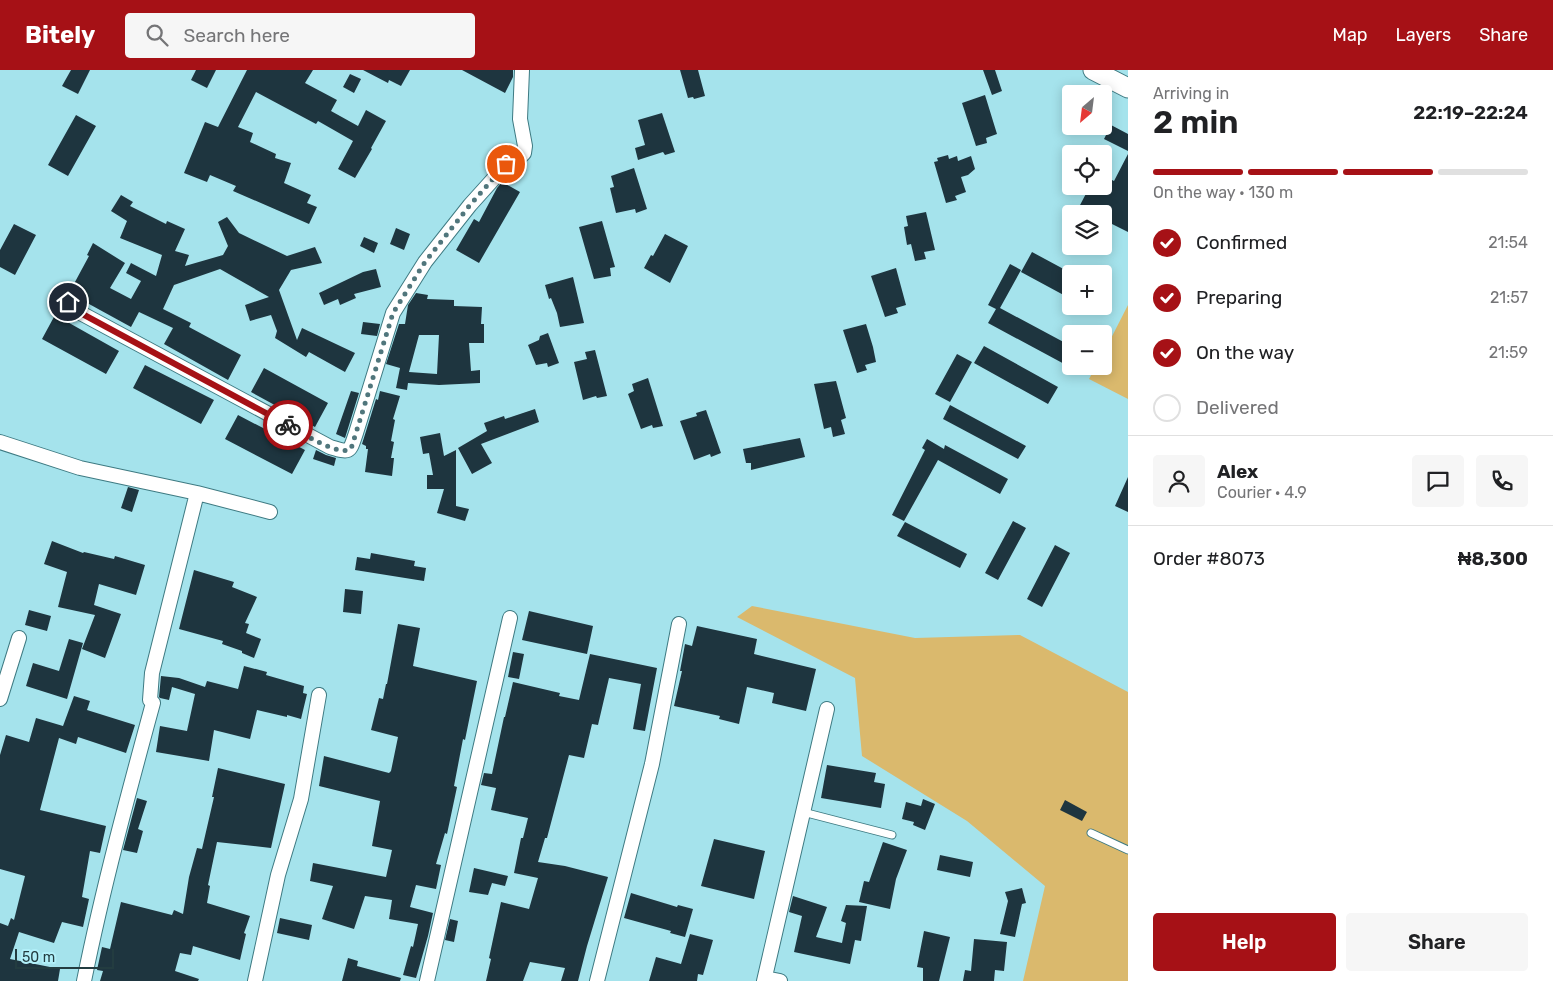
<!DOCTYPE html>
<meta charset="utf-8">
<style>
:root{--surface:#fff;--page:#f6f6f6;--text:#202124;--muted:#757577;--line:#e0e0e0;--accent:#a61116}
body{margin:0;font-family:Rubik,sans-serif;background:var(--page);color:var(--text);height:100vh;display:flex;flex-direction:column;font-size:19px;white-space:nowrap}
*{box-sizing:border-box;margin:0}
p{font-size:16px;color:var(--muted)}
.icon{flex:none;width:28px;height:28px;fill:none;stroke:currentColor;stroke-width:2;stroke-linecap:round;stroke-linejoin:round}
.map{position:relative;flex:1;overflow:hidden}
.drawer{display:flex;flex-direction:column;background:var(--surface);width:425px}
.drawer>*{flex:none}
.needle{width:32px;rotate:208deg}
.fabs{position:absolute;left:1062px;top:15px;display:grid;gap:10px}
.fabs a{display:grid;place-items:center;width:50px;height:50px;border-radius:5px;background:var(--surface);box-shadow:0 2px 12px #0003;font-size:25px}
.scale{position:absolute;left:15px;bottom:12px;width:99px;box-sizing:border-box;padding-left:5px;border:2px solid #233c40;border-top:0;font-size:14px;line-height:18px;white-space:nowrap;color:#233c40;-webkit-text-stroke:4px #b2f0f9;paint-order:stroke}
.pin{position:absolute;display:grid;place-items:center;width:42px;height:42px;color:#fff;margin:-21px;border:2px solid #fff;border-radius:50%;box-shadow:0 1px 5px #0007}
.courier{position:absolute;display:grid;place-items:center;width:50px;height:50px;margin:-25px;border:4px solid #a61116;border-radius:50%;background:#fff;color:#222;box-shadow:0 1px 6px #0007}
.overview em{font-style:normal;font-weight:600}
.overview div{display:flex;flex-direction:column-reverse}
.overview{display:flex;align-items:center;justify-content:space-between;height:85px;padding:0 25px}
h1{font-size:32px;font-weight:600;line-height:38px}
.bar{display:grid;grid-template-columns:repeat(4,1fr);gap:8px 5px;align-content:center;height:60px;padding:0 25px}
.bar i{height:6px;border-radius:4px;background:var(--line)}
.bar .current{background:var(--accent)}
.bar p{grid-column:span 4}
.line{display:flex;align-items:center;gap:12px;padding:0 25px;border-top:1px solid var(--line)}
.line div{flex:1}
.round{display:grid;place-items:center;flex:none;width:52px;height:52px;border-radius:5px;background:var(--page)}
ol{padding:0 25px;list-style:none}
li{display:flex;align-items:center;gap:15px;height:55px}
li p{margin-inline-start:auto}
li .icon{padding:5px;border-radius:50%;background:var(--accent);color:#fff;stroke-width:4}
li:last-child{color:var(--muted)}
li i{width:28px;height:28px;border:2px solid var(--line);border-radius:50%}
.action{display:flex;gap:10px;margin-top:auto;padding:10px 25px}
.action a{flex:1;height:58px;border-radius:5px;background:var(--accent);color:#fff;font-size:20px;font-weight:600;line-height:58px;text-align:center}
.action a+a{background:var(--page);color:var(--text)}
header{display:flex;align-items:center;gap:30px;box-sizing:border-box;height:70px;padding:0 25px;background:var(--accent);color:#fff}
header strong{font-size:24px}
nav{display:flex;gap:28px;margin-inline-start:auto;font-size:18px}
.search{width:350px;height:45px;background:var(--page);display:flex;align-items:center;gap:12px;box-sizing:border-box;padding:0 18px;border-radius:5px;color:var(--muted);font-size:19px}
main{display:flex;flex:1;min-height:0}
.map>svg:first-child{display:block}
.green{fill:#dab96d}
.building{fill:#1e353f;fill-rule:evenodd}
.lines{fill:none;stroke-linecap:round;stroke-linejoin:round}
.service-casing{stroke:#3e7a82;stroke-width:9}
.minor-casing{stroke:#3e7a82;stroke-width:16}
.secondary-casing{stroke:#3e7a82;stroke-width:21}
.service{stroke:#fff;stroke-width:7}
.minor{stroke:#fff;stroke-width:14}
.secondary{stroke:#fff;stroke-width:19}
.done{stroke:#50767c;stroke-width:5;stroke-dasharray:0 9}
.route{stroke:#a61116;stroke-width:6}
</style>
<header>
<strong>Bitely</strong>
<div class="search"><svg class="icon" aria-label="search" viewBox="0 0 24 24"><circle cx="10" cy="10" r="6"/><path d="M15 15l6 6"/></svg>Search here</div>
<nav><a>Map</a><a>Layers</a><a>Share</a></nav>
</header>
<main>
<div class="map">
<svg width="1128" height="911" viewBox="0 0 1128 911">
<rect width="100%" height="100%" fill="#a5e3ec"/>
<path class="green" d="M 1128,235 L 1128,329 L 1089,309 L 1096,296 L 1104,296 L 1104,282 Z
M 752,536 L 915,568 L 1020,565 L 1128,622 L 1128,911 L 1023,911 L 1045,816 L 967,751 L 862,686 L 855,608 L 737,547 Z"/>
<path class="building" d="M 71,0 L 90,0 L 78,24 L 62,16 Z
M 196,0 L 216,0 L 207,18 L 191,10 Z
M 247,0 L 313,0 L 305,13 L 337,30 L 331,41 L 358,56 L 366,40 L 386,51 L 371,78 L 372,79 L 355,108 L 338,99 L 353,71 L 318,51 L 316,54 L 256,22 L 238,57 L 253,63 L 250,72 L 276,84 L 275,88 L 291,93 L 284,113 L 311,125 L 307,133 L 317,137 L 309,154 L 233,121 L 236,116 L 210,105 L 207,112 L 184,103 L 205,52 L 218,57 Z
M 363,0 L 410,0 L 401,16 L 389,10 L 388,13 Z
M 462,0 L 513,0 L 513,7 L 505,23 Z
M 680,0 L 698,0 L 705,26 L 694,29 L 693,27 L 688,28 Z
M 983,0 L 995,0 L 1002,21 L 992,25 Z
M 350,4 L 361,9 L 354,23 L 343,17 Z
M 985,25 L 997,64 L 986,68 L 987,73 L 976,76 L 962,33 Z
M 662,43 L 675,82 L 665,85 L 663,82 L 638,90 L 635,78 L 645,75 L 638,50 Z
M 76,45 L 96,56 L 68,106 L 48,95 Z
M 1111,55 L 1128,64 L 1128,81 L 1104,69 Z
M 1128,84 L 1128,162 L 1104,150 L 1104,144 L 1092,144 L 1079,137 L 1090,116 L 1104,116 L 1104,106 L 1114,111 Z
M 948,85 L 949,89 L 957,86 L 958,91 L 971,86 L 975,99 L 968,105 L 961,107 L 966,122 L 955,126 L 957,130 L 946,133 L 934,92 L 938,91 L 937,88 Z
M 634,98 L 647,139 L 636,143 L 635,139 L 616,143 L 610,118 L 614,117 L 611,106 Z
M 502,112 L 520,122 L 479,193 L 456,180 L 474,149 L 479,152 L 497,118 Z
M 121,125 L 133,132 L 130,136 L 166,154 L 167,151 L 185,159 L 175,181 L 189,185 L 185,196 L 223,185 L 228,176 L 218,152 L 227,147 L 239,163 L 287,186 L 315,177 L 322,193 L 291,200 L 279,220 L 297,270 L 302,258 L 355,283 L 345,302 L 309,282 L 306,287 L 275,268 L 277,261 L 271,245 L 250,251 L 245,235 L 269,227 L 220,199 L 174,215 L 163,239 L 191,253 L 189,257 L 241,285 L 228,310 L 164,274 L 173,258 L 139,242 L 131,257 L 69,223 L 89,186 L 87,185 L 93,173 L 125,193 L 110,218 L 131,229 L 141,211 L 126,203 L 131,193 L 156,206 L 162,185 L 120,168 L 127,151 L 111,141 Z
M 926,142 L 935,180 L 924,182 L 926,189 L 915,191 L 911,174 L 907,175 L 904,157 L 908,156 L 906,146 Z
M 602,151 L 615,197 L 610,198 L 611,206 L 594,209 L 579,157 Z
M 14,154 L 36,165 L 15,205 L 0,197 L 0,180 Z
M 396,158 L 410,164 L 404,180 L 390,174 Z
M 665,164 L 688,176 L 670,213 L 644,198 L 651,185 L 653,186 Z
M 364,167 L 378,173 L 374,183 L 360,176 Z
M 1032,182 L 1071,203 L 1071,229 L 1021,202 Z
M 1010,194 L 1021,200 L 1000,238 L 1071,276 L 1071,289 L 1068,296 L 988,253 L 996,239 L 988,235 Z
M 896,198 L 906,235 L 896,238 L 898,243 L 885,247 L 871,206 Z
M 376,199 L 381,217 L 354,224 L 356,228 L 340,235 L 338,229 L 324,235 L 319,223 L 363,202 Z
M 573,207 L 584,253 L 560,257 L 557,243 L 551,228 L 549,229 L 545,215 Z
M 416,223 L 428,225 L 427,229 L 454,230 L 454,236 L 482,237 L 481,254 L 484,254 L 484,273 L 469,273 L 471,301 L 480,300 L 480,313 L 439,315 L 408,313 L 407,320 L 396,318 L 400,298 L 386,294 L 399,254 L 405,254 L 408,235 ZM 419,265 L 439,265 L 437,304 L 409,302 Z
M 55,245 L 119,281 L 106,304 L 42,269 Z
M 363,252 L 380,254 L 377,266 L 361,264 Z
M 866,254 L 873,277 L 876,292 L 865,295 L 867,300 L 857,303 L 843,260 Z
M 548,263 L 559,293 L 548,297 L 547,293 L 536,295 L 528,275 L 539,270 L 540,266 Z
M 984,276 L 1058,317 L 1048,334 L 974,293 Z
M 595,280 L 607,326 L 597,328 L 596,326 L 583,330 L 574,292 L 587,289 L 585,282 Z
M 957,284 L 972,292 L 950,332 L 935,324 Z
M 145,295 L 214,330 L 201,354 L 133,318 Z
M 264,298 L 328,333 L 315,357 L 251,322 Z
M 648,308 L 663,356 L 653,358 L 652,355 L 641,359 L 628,324 L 634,321 L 632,314 Z
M 836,311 L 846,348 L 841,350 L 845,364 L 833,367 L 831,357 L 824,359 L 814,314 Z
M 351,321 L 359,323 L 345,368 L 336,364 Z
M 380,321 L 400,326 L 393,349 L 395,350 L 391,371 L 394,372 L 391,388 L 394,388 L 392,406 L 365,402 L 368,379 L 366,379 L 366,376 L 362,374 L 376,329 L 378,330 Z
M 950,335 L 1026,376 L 1018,389 L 943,349 Z
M 535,339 L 539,352 L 481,374 L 492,393 L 472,404 L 458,378 L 487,361 L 484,353 L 504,346 L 505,349 Z
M 706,340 L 721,383 L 711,387 L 710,384 L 694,390 L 680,351 L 697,346 L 696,343 Z
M 238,345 L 305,380 L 292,404 L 225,369 Z
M 440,363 L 444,386 L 456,380 L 456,436 L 469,439 L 465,451 L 437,443 L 444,419 L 427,419 L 427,405 L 433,405 L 429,383 L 423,384 L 420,367 Z
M 800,368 L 805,387 L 751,400 L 751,393 L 746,393 L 743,379 Z
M 927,369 L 944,379 L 945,375 L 1008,409 L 1000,424 L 938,390 L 904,451 L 892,445 L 925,380 L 922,378 Z
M 316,380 L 326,385 L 336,388 L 334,396 L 313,389 Z
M 1128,407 L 1128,442 L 1115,436 Z
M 128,417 L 139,420 L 132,442 L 121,438 Z
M 1013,451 L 1026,458 L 998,510 L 985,503 Z
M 905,452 L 967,484 L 960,498 L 897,466 Z
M 52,471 L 83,483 L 84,482 L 114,489 L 115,486 L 145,495 L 136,525 L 99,514 L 94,535 L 121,544 L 105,588 L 82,579 L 95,545 L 58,537 L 67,502 L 44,494 Z
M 1055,475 L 1070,483 L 1042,537 L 1027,529 Z
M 371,483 L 415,491 L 414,496 L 426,498 L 424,511 L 355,500 L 357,487 L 370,489 Z
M 194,500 L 234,512 L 232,517 L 257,527 L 245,553 L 249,554 L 246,563 L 261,569 L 254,588 L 242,583 L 242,581 L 222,574 L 223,571 L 179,559 Z
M 345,519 L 363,521 L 361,544 L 343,542 Z
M 29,540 L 51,546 L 47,561 L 25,555 Z
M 529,541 L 593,556 L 587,584 L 522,570 Z
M 398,554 L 420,558 L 413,596 L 477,611 L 465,670 L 463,669 L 454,716 L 457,717 L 447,764 L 445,763 L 436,794 L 441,795 L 436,819 L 416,815 L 410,837 L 433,843 L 428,866 L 416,908 L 403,905 L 411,876 L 413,877 L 418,854 L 389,849 L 392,830 L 365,826 L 354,859 L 322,849 L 333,816 L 310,811 L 313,793 L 386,807 L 392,780 L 372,776 L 380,731 L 319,716 L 324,686 L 389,703 L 391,701 L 398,667 L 371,660 L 379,628 L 383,629 L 386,614 L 387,614 Z
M 697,556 L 757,569 L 754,584 L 816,599 L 806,641 L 772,633 L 774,623 L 747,617 L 739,654 L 719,649 L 720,646 L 674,636 L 682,601 L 680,601 L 685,574 L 692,576 Z
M 69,569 L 83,573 L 67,629 L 26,616 L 33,593 L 59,601 Z
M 513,582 L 524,584 L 519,609 L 508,607 Z
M 590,584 L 657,598 L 645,661 L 633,659 L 641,614 L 609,608 L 598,655 L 592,654 L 584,688 L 569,685 L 547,768 L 545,768 L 538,792 L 565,796 L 608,807 L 587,876 L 578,911 L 561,911 L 565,898 L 530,892 L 523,911 L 486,911 L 491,889 L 489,888 L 501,832 L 529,839 L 538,808 L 514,803 L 521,768 L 523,768 L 528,748 L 491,740 L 496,718 L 481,715 L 484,703 L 492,704 L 504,647 L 505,647 L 513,612 L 560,623 L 559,626 L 579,630 Z
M 244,596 L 267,602 L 266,605 L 304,616 L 303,623 L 307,624 L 301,649 L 287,645 L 287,647 L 257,640 L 250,669 L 214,660 L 209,691 L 156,682 L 160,656 L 187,661 L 195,624 L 172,617 L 169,630 L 160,628 L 159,627 L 161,606 L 179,608 L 205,617 L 207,611 L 238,619 Z
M 74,626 L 90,631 L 87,640 L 135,655 L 126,683 L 78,667 L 76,674 L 59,668 L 40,740 L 106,756 L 100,783 L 90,781 L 82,827 L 89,829 L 83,857 L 62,852 L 54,873 L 19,862 L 10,889 L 60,899 L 58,911 L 0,911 L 0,853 L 8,856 L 11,848 L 14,850 L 25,806 L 0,799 L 0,685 L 6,665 L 29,672 L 36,648 L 63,656 Z
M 827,695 L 876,703 L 874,712 L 885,714 L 881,738 L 821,728 Z
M 218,698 L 285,714 L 271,778 L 217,772 L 208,815 L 210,816 L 207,833 L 250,846 L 244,863 L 246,864 L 240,890 L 193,876 L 191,885 L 180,883 L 175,901 L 199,909 L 198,911 L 100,911 L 103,901 L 97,900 L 102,877 L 110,879 L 121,832 L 172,845 L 174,840 L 183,844 L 189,807 L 197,778 L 202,779 L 214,727 L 212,727 Z
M 137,728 L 147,731 L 138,759 L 143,761 L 137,783 L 123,780 Z
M 923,729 L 935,734 L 925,760 L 913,755 L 914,752 L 902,749 L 906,732 L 921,736 Z
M 1065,730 L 1087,742 L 1082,751 L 1060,740 Z
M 714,769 L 765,781 L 754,829 L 701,816 Z
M 883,772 L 907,780 L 896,809 L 890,839 L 859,832 L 864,811 L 869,812 Z
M 940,785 L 973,792 L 970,807 L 937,800 Z
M 474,798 L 508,806 L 505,816 L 492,813 L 488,825 L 469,822 Z
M 1022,818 L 1026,833 L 1022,834 L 1015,867 L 1000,864 L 1008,831 L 1005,822 Z
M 631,823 L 677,837 L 678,835 L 693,839 L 685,867 L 670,863 L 671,861 L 624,848 Z
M 793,826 L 827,837 L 816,867 L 842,873 L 846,853 L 841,851 L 846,835 L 867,836 L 861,871 L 855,870 L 850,894 L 794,882 L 802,846 L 789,842 Z
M 280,848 L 312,855 L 309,870 L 277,863 Z
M 450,849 L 458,851 L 454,872 L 445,870 Z
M 924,861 L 950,867 L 939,911 L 923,911 L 923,898 L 917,897 Z
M 690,864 L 713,870 L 703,905 L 698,904 L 697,911 L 649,911 L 656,887 L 681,894 Z
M 974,869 L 1007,872 L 1004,901 L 995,900 L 994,911 L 963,911 L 965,900 L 971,901 Z
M 348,888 L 358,891 L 357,896 L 401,908 L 400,911 L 342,911 Z"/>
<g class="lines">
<defs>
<path id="service" d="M 803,742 L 892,765
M 1091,763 L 1128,780"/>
<path id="minor" d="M 68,232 L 75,240 L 330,377 C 351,383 349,383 356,363 L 393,243 L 425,192 L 470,135 L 507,94 L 520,87 L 524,83 L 525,76 L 520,49 L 522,0
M 0,372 L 80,398 L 197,423 L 270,442
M 0,629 L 19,568
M 765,908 L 780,911
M 84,911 C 103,817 128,725 153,633 L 150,630 L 152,603 L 197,423
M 255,911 L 278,805 L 301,729 L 319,625
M 427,911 L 510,548
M 597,911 L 652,694 L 679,554
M 764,911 L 827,639"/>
<path id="secondary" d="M 1093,0 L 1128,18"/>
</defs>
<use href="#service" class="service-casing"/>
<use href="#minor" class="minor-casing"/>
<use href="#secondary" class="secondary-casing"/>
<use href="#service" class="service"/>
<use href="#minor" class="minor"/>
<use href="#secondary" class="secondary"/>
</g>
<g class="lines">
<path class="done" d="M 288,355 C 300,362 339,387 351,379 L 393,243 L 425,192 L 470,135 L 506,94"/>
<path class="route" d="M 68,232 L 75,240 L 288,355"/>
</g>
</svg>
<div class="fabs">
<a><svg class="needle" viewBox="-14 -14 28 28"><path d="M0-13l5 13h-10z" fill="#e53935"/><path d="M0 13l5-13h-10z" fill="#757577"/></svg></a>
<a><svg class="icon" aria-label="locate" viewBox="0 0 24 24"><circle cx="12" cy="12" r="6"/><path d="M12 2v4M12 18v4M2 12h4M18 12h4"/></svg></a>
<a><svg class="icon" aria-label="layers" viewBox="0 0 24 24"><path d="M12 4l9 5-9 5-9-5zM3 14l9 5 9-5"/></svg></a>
<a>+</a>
<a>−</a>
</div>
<div class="scale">50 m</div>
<div class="pin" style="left:506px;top:94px;background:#ea580c"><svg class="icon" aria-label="bag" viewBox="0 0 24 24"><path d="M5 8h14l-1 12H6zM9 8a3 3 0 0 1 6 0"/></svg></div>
<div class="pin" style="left:68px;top:232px;background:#1f2937"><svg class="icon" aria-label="home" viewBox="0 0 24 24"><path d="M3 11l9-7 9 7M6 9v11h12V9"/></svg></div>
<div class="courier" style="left:288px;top:355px"><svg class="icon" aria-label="bike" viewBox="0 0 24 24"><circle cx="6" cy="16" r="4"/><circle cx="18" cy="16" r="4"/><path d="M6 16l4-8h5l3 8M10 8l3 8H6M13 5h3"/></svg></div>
</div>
<section class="drawer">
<div class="overview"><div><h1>2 min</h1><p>Arriving in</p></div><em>22:19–22:24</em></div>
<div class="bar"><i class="current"></i><i class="current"></i><i class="current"></i><i></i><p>On the way · 130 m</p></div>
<ol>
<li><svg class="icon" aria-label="check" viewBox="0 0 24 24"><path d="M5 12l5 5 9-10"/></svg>Confirmed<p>21:54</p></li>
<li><svg class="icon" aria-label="check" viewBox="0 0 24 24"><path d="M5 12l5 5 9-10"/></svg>Preparing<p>21:57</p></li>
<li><svg class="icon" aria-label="check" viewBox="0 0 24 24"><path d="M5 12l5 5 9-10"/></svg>On the way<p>21:59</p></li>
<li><i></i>Delivered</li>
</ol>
<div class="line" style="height:90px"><a class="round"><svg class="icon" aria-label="person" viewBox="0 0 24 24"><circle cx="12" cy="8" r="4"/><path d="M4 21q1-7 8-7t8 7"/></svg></a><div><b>Alex</b><p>Courier · 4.9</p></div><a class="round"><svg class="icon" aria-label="chat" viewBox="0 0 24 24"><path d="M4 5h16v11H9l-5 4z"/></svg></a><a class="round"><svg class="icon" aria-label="phone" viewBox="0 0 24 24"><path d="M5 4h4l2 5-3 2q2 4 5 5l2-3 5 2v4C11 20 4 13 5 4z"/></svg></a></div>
<div class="line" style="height:65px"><div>Order #8073</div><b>₦8,300</b></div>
<div class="action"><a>Help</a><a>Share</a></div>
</section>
</main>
